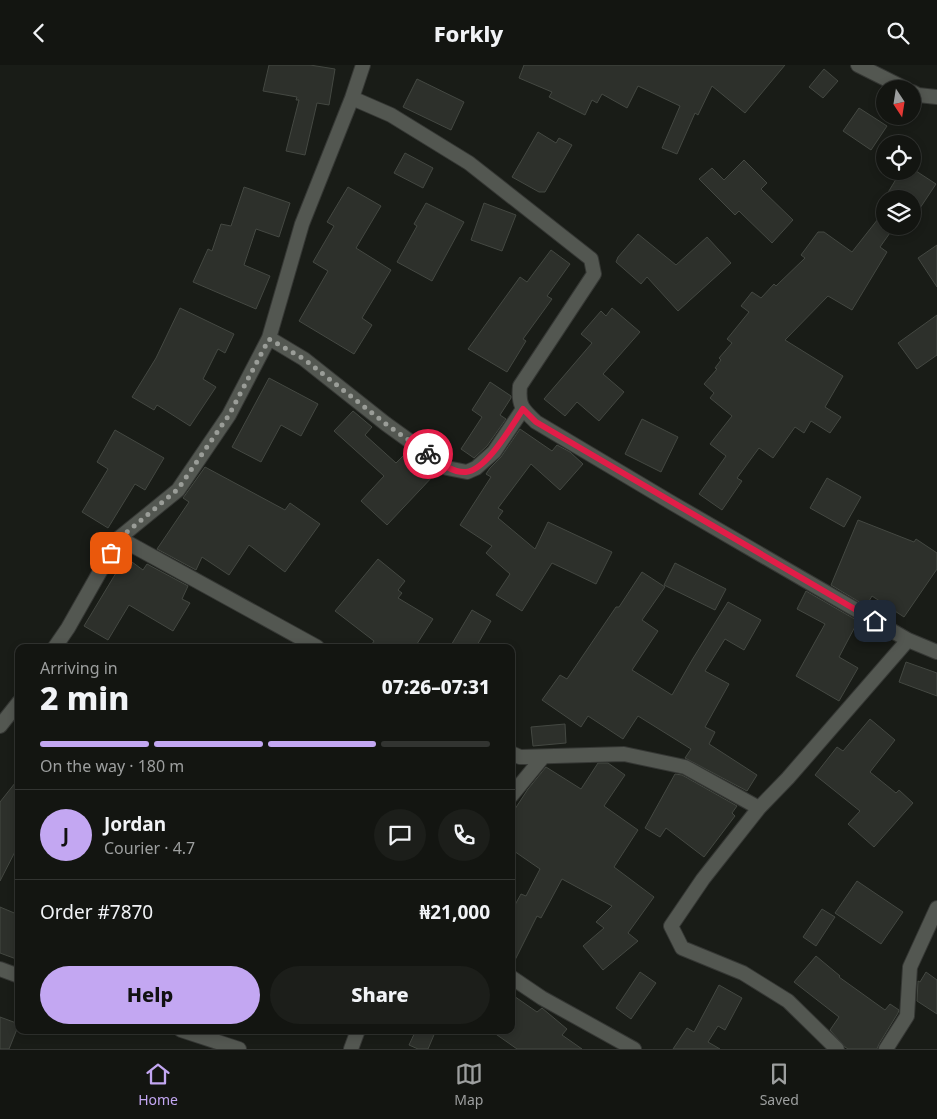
<!DOCTYPE html>
<meta charset="utf-8">
<style>
:root{--surface:#131511;--page:#1c1e1a;--text:#f1f3f6;--muted:#9d9f9f;--line:#323431;--accent:#c3a7f2}
body{margin:0;font-family:"Noto Sans",sans-serif;background:var(--page);color:var(--text);height:100vh;display:flex;flex-direction:column;font-size:19px;white-space:nowrap}
*{box-sizing:border-box;margin:0}
p{font-size:16px;color:var(--muted)}
.icon{flex:none;width:28px;height:28px;fill:none;stroke:currentColor;stroke-width:2;stroke-linecap:round;stroke-linejoin:round}
.map{position:relative;flex:1;overflow:hidden}
.sheet{position:absolute;left:15px;top:579px;width:500px;height:390px;display:flex;flex-direction:column;background:var(--surface);border-radius:10px;box-shadow:0 2px 8px #0003,0 0 0 1px var(--line)}
.sheet>*{flex:none}
.needle{width:32px;rotate:168deg}
.controls{position:absolute;left:876px;top:15px;display:grid;gap:10px}
.controls a{display:grid;place-items:center;width:45px;height:45px;border-radius:50%;background:var(--surface);box-shadow:0 2px 8px #0003,0 0 0 1px var(--line);font-size:25px}
.pin{position:absolute;display:grid;place-items:center;width:42px;height:42px;color:#fff;margin:-21px;border-radius:10px;box-shadow:0 2px 8px #0006}
.courier{position:absolute;display:grid;place-items:center;width:50px;height:50px;margin:-25px;border:4px solid #e11d48;border-radius:50%;background:#fff;color:#222;box-shadow:0 1px 6px #0007}
.summary em{font-style:normal;font-weight:800}
.summary div{display:flex;flex-direction:column-reverse}
.summary{display:flex;align-items:center;justify-content:space-between;height:85px;padding:0 25px}
h1{font-size:32px;font-weight:800;line-height:38px}
.bar{display:grid;grid-template-columns:repeat(4,1fr);gap:8px 5px;align-content:center;height:60px;padding:0 25px}
.bar i{height:6px;border-radius:4px;background:var(--line)}
.bar .on{background:var(--accent)}
.bar p{grid-column:span 4}
.line{display:flex;align-items:center;gap:12px;padding:0 25px;border-top:1px solid var(--line)}
.line div{flex:1}
.round{display:grid;place-items:center;flex:none;width:52px;height:52px;border-radius:26px;background:var(--page)}
.button{display:flex;gap:10px;margin-top:auto;padding:10px 25px}
.button a{flex:1;height:58px;border-radius:30px;background:var(--accent);color:#111;font-size:20px;font-weight:800;line-height:58px;text-align:center}
.button a+a{background:var(--page);color:var(--text)}
header{display:flex;justify-content:space-between;align-items:center;height:65px;padding:0 25px;background:var(--surface);font-size:22px;font-weight:800}
.tab-bar{display:flex;justify-content:space-around;align-items:center;height:70px;border-top:1px solid var(--line);background:var(--surface);font-size:14px;color:var(--muted)}
.tab-bar a{display:grid;justify-items:center;gap:2px}
.tab-bar .on{color:var(--accent)}
.map>svg:first-child{display:block}
.building{fill:#2d302b;stroke:#444842}
.lines{fill:none;stroke-linecap:round;stroke-linejoin:round}
.minor-casing{stroke:#353734;stroke-width:16}
.minor{stroke:#535751;stroke-width:14}
.done{stroke:#9a9d98;stroke-width:5;stroke-dasharray:0 9}
.route{stroke:#e11d48;stroke-width:6}
</style>
<header><svg class="icon" aria-label="back" viewBox="0 0 24 24"><path d="M15 5l-7 7 7 7"/></svg>Forkly<svg class="icon" aria-label="search" viewBox="0 0 24 24"><circle cx="10" cy="10" r="6"/><path d="M15 15l6 6"/></svg></header>
<div class="map">
<svg width="937" height="984" viewBox="0 0 937 984">
<rect width="100%" height="100%" fill="#191c17"/>
<path class="building" d="M 269,0 L 310,0 L 335,4 L 329,40 L 317,38 L 305,90 L 286,86 L 299,35 L 296,35 L 297,32 L 263,26 Z
M 524,0 L 785,0 L 745,48 L 712,21 L 698,50 L 695,48 L 677,89 L 662,83 L 680,41 L 638,21 L 627,43 L 602,29 L 597,38 L 592,35 L 585,50 L 549,32 L 552,27 L 519,13 Z
M 824,4 L 838,16 L 823,33 L 809,22 Z
M 417,14 L 464,37 L 451,65 L 403,42 Z
M 859,43 L 887,61 L 871,85 L 843,66 Z
M 538,67 L 556,78 L 559,73 L 572,80 L 545,127 L 539,127 L 512,112 Z
M 405,88 L 433,103 L 423,123 L 394,108 Z
M 744,95 L 767,118 L 761,124 L 793,155 L 772,178 L 739,146 L 735,150 L 699,114 L 712,103 L 724,115 Z
M 901,106 L 916,106 L 936,119 L 912,155 L 912,134 L 884,134 Z
M 244,122 L 290,138 L 279,172 L 256,164 L 244,200 L 270,211 L 256,244 L 193,217 L 208,184 L 212,186 L 221,159 L 231,161 Z
M 348,122 L 381,141 L 356,183 L 391,205 L 362,253 L 372,260 L 354,289 L 299,256 L 328,206 L 313,197 L 334,161 L 327,157 Z
M 426,138 L 464,157 L 432,216 L 397,197 L 417,161 L 414,159 Z
M 484,138 L 516,150 L 502,186 L 471,175 Z
M 878,154 L 885,159 L 885,161 L 892,165 L 880,182 L 887,187 L 852,245 L 828,231 L 785,275 L 843,311 L 825,342 L 841,352 L 830,368 L 811,356 L 804,368 L 795,362 L 773,393 L 759,383 L 737,413 L 742,416 L 722,445 L 699,429 L 726,391 L 710,379 L 732,351 L 710,333 L 714,328 L 704,319 L 717,304 L 715,303 L 721,295 L 719,293 L 732,278 L 727,274 L 749,247 L 741,241 L 752,227 L 761,233 L 774,219 L 776,221 L 805,193 L 801,190 L 818,167 L 824,167 L 852,187 Z
M 638,169 L 676,200 L 707,172 L 731,198 L 678,246 L 647,212 L 641,219 L 616,197 L 618,192 Z
M 937,180 L 937,222 L 918,193 Z
M 551,185 L 570,199 L 547,231 L 552,234 L 523,274 L 526,276 L 507,307 L 468,284 L 520,212 L 527,217 Z
M 180,243 L 234,269 L 225,288 L 218,284 L 203,314 L 216,322 L 190,361 L 157,340 L 154,345 L 132,332 L 156,293 Z
M 612,243 L 640,267 L 603,309 L 624,327 L 599,356 L 577,337 L 565,351 L 544,334 L 592,278 L 581,269 L 601,246 L 606,251 Z
M 937,250 L 937,290 L 917,304 L 898,278 Z
M 269,313 L 318,339 L 301,371 L 281,360 L 261,397 L 232,382 Z
M 490,317 L 511,331 L 511,333 L 500,350 L 506,354 L 487,381 L 474,393 L 461,384 L 482,352 L 472,345 Z
M 353,346 L 372,362 L 365,370 L 396,398 L 408,386 L 435,409 L 387,460 L 361,436 L 384,411 L 334,366 Z
M 642,354 L 678,372 L 661,407 L 625,389 Z
M 520,364 L 552,386 L 557,380 L 570,387 L 583,399 L 560,425 L 531,399 L 498,443 L 503,446 L 498,453 L 535,484 L 548,457 L 612,487 L 596,519 L 552,498 L 522,546 L 496,530 L 510,509 L 486,488 L 492,481 L 460,460 L 491,412 L 486,409 L 490,403 L 501,392 Z
M 115,365 L 164,393 L 145,425 L 135,419 L 108,463 L 82,447 L 108,404 L 97,397 Z
M 205,402 L 285,445 L 290,438 L 320,459 L 285,507 L 249,480 L 229,510 L 202,492 L 196,505 L 157,484 L 189,437 L 183,433 Z
M 827,413 L 861,432 L 844,462 L 810,443 Z
M 858,455 L 914,477 L 916,474 L 937,488 L 937,504 L 904,552 L 872,531 L 866,541 L 831,520 Z
M 125,492 L 143,505 L 147,499 L 188,521 L 182,534 L 190,538 L 173,566 L 129,540 L 108,575 L 84,561 L 116,508 L 115,507 Z
M 378,494 L 405,516 L 398,525 L 402,528 L 398,533 L 433,554 L 415,582 L 370,582 L 374,576 L 335,546 Z
M 675,498 L 726,524 L 715,545 L 664,520 Z
M 642,507 L 665,522 L 642,555 L 658,566 L 632,605 L 672,630 L 692,595 L 728,537 L 761,555 L 744,585 L 725,574 L 705,606 L 729,619 L 705,662 L 715,667 L 709,679 L 757,710 L 747,726 L 685,693 L 691,684 L 638,651 L 623,674 L 588,651 L 581,662 L 542,635 L 560,610 L 567,614 L 616,542 L 619,542 Z
M 806,526 L 858,556 L 839,592 L 858,603 L 839,636 L 796,611 L 825,559 L 797,544 Z
M 472,545 L 491,556 L 476,582 L 450,582 Z
M 906,597 L 937,608 L 937,631 L 899,617 Z
M 870,654 L 895,675 L 870,707 L 896,728 L 899,725 L 913,738 L 874,782 L 848,759 L 860,746 L 815,710 L 837,682 L 843,686 Z
M 565,659 L 566,678 L 533,681 L 531,662 Z
M 598,698 L 608,698 L 625,710 L 604,741 L 638,765 L 614,802 L 654,832 L 628,868 L 638,876 L 603,905 L 583,881 L 604,863 L 596,857 L 612,841 L 562,814 L 541,853 L 537,851 L 511,903 L 511,847 L 521,829 L 526,831 L 540,804 L 511,784 L 511,750 L 528,724 L 546,702 L 581,724 Z
M 675,709 L 682,710 L 737,741 L 732,748 L 735,751 L 704,792 L 666,763 L 660,772 L 645,763 Z
M 19,713 L 19,779 L 0,816 L 0,737 Z
M 857,816 L 903,847 L 881,879 L 835,848 Z
M 0,842 L 19,850 L 19,895 L 0,888 Z
M 822,844 L 835,852 L 816,881 L 803,872 Z
M 816,891 L 840,911 L 839,912 L 885,945 L 890,939 L 899,945 L 898,948 L 879,979 L 877,984 L 848,984 L 845,982 L 830,965 L 839,952 L 794,917 Z
M 640,907 L 656,918 L 631,954 L 616,943 Z
M 926,907 L 937,915 L 937,949 L 917,936 L 918,916 L 920,917 Z
M 719,920 L 742,933 L 725,965 L 718,961 L 708,977 L 720,984 L 673,984 L 687,963 L 694,967 Z
M 511,929 L 537,947 L 542,943 L 567,964 L 562,970 L 582,984 L 517,984 L 490,965 L 511,965 Z
M 0,952 L 19,959 L 9,984 L 0,984 Z
M 416,965 L 436,965 L 428,984 L 418,984 L 409,980 Z"/>
<g class="lines">
<defs>
<path id="minor" d="M 858,0 L 906,24
M 912,27 L 918,30 L 937,32
M 352,33 L 391,50 L 469,98 L 591,194 L 594,209 L 520,321 C 518,340 522,344 536,357 L 672,438 L 908,575 L 937,587
M 269,273 L 304,294 L 386,359 L 447,403 L 467,407 L 476,403 L 494,387 L 523,344
M 119,473 L 317,582
M 55,582 L 68,563 L 119,473 L 178,425 L 229,350 L 269,273 L 302,159 L 352,33 L 363,0
M 0,661 L 19,637
M 511,688 L 520,692 L 624,689 L 685,702 L 759,743
M 511,731 L 543,692
M 0,904 L 19,911
M 511,912 L 542,933 L 634,984
M 181,965 L 239,984
M 351,984 L 358,965
M 837,984 L 788,936 L 743,908 L 682,883 L 671,861 L 703,814 L 759,743 L 788,713 L 908,575
M 886,984 L 907,951 L 910,902 L 937,843"/>
</defs>
<use href="#minor" class="minor-casing"/>
<use href="#minor" class="minor"/>
</g>
<g class="lines">
<path class="done" d="M 111,488 L 120,473 L 178,424 L 229,350 L 269,274 L 304,294 L 386,359 L 428,389"/>
<path class="route" d="M 428,389 C 439,397 452,408 466,407 C 487,405 512,360 523,344 L 536,357 L 553,367 L 875,556"/>
</g>
</svg>
<div class="controls">
<a><svg class="needle" viewBox="-14 -14 28 28"><path d="M0-13l5 13h-10z" fill="#e53935"/><path d="M0 13l5-13h-10z" fill="#9d9f9f"/></svg></a>
<a><svg class="icon" aria-label="locate" viewBox="0 0 24 24"><circle cx="12" cy="12" r="6"/><path d="M12 2v4M12 18v4M2 12h4M18 12h4"/></svg></a>
<a><svg class="icon" aria-label="layers" viewBox="0 0 24 24"><path d="M12 4l9 5-9 5-9-5zM3 14l9 5 9-5"/></svg></a>
</div>
<div class="pin" style="left:111px;top:488px;background:#ea580c"><svg class="icon" aria-label="bag" viewBox="0 0 24 24"><path d="M5 8h14l-1 12H6zM9 8a3 3 0 0 1 6 0"/></svg></div>
<div class="pin" style="left:875px;top:556px;background:#1f2937"><svg class="icon" aria-label="home" viewBox="0 0 24 24"><path d="M3 11l9-7 9 7M6 9v11h12V9"/></svg></div>
<div class="courier" style="left:428px;top:389px"><svg class="icon" aria-label="bike" viewBox="0 0 24 24"><circle cx="6" cy="16" r="4"/><circle cx="18" cy="16" r="4"/><path d="M6 16l4-8h5l3 8M10 8l3 8H6M13 5h3"/></svg></div>
<section class="sheet">
<div class="summary"><div><h1>2 min</h1><p>Arriving in</p></div><em>07:26–07:31</em></div>
<div class="bar"><i class="on"></i><i class="on"></i><i class="on"></i><i></i><p>On the way · 180 m</p></div>
<div class="line" style="height:90px"><b class="round" style="background:var(--accent);color:#111">J</b><div><b>Jordan</b><p>Courier · 4.7</p></div><a class="round"><svg class="icon" aria-label="chat" viewBox="0 0 24 24"><path d="M4 5h16v11H9l-5 4z"/></svg></a><a class="round"><svg class="icon" aria-label="phone" viewBox="0 0 24 24"><path d="M5 4h4l2 5-3 2q2 4 5 5l2-3 5 2v4C11 20 4 13 5 4z"/></svg></a></div>
<div class="line" style="height:65px"><div>Order #7870</div><b>₦21,000</b></div>
<div class="button"><a>Help</a><a>Share</a></div>
</section>
</div>
<nav class="tab-bar">
<a class="on"><svg class="icon" aria-label="home" viewBox="0 0 24 24"><path d="M3 11l9-7 9 7M6 9v11h12V9"/></svg>Home</a>
<a><svg class="icon" aria-label="map" viewBox="0 0 24 24"><path d="M3 6l6-2 6 2 6-2v14l-6 2-6-2-6 2zM9 4v14M15 6v14"/></svg>Map</a>
<a><svg class="icon" aria-label="saved" viewBox="0 0 24 24"><path d="M7 4h10v16l-5-4-5 4z"/></svg>Saved</a>
</nav>
